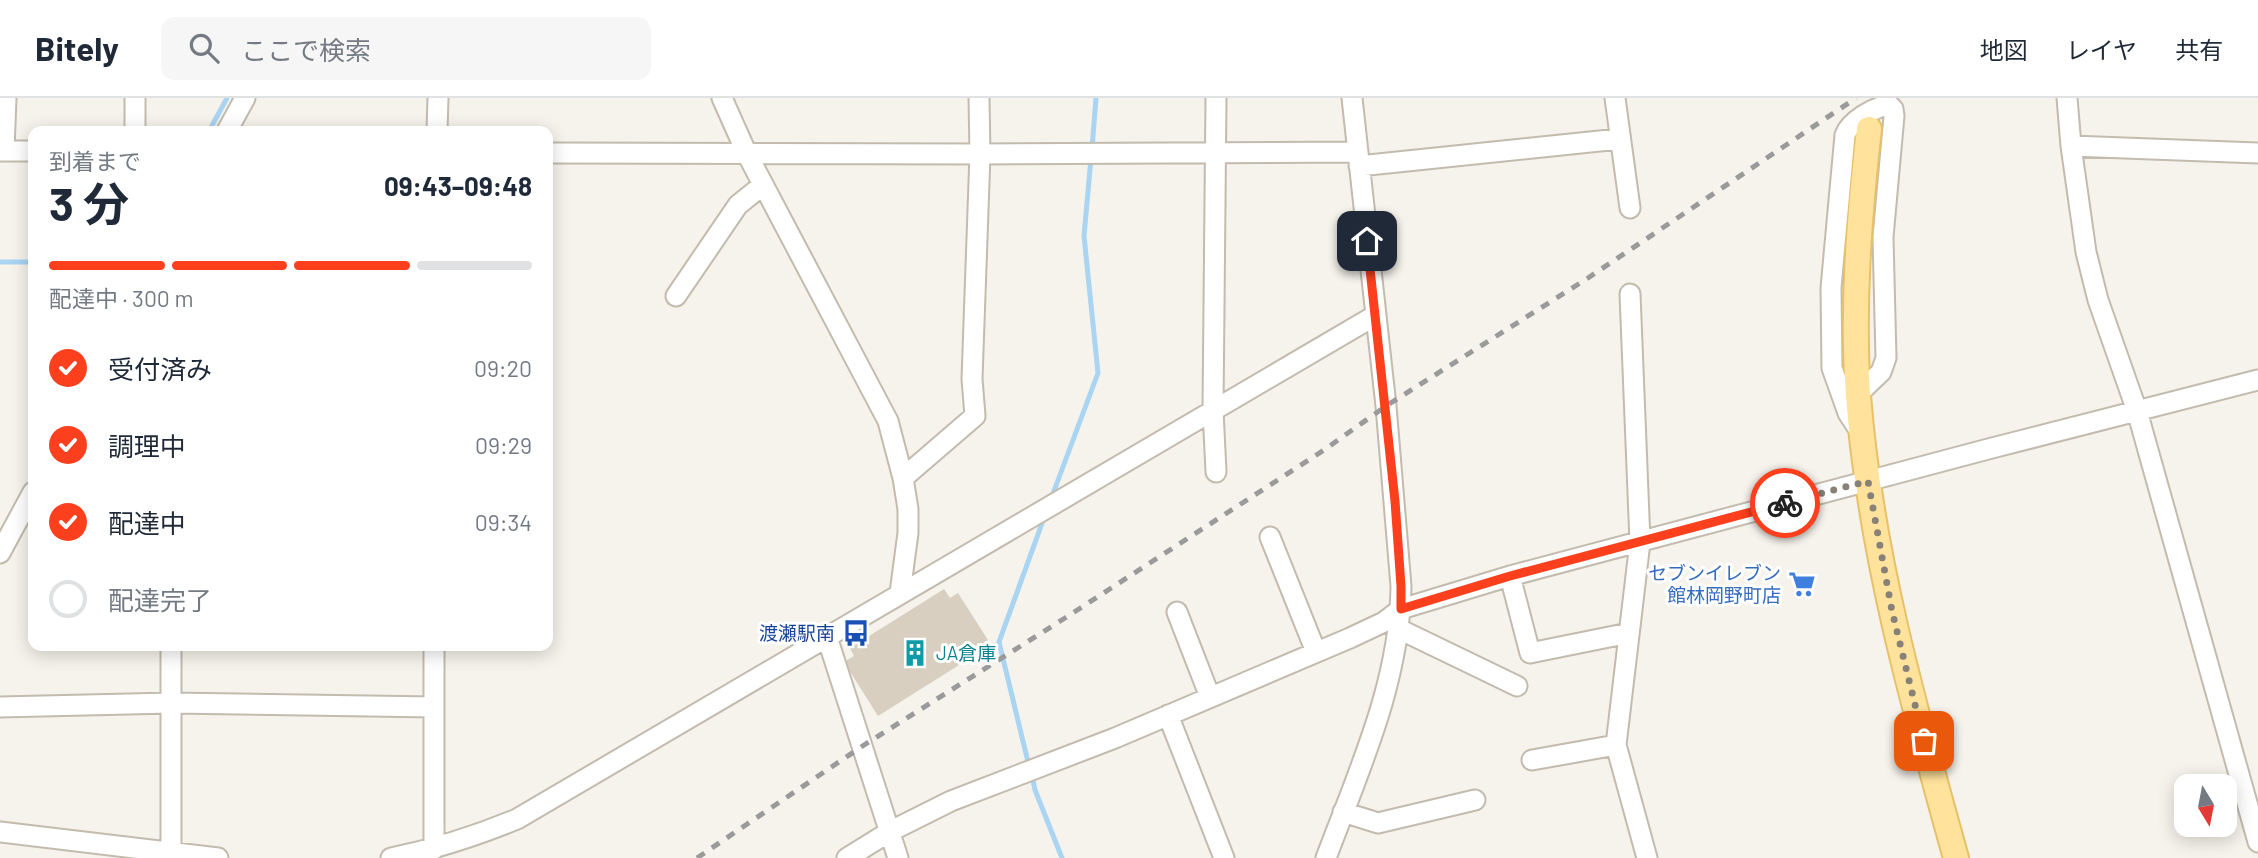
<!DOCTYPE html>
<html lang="ja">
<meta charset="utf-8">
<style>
:root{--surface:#fff;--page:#f6f6f7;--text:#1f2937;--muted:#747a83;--line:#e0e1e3;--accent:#fc3f1d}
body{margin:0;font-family:Barlow,"Noto Sans JP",sans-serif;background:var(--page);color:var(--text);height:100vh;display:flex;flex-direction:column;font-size:26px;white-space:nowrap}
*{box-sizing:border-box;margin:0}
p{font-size:23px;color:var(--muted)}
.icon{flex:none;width:38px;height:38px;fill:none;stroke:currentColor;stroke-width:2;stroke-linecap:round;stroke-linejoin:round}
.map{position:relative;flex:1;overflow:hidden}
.side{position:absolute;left:28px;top:28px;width:525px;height:525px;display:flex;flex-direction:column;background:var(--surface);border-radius:14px;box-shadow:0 4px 18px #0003}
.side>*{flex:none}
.needle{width:46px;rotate:170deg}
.buttons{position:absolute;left:2174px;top:676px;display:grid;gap:14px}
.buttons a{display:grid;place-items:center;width:63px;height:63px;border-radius:14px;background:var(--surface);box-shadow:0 4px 18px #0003;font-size:35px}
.pin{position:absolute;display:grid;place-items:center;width:60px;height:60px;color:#fff;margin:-30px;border-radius:14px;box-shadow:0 4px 10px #0006}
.courier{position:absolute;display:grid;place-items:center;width:70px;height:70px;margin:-35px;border:5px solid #fc3f1d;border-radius:50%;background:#fff;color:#222;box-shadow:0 2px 9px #0007}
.head em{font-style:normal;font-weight:700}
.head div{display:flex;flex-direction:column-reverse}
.head{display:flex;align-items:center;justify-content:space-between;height:119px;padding:0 21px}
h1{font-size:46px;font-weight:700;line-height:52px}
.bar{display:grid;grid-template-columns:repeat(4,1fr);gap:10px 7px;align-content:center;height:84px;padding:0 21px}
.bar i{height:9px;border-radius:5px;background:var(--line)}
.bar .active{background:var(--accent)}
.bar p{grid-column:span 4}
ol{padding:0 21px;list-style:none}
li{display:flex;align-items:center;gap:21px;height:77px}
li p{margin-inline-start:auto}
li .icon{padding:7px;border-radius:50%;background:var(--accent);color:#fff;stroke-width:4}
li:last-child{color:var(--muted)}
li i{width:38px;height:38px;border:4px solid var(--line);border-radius:50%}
header{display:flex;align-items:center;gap:42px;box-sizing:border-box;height:98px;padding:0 35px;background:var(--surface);border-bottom:2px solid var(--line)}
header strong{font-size:33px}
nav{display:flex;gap:38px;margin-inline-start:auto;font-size:24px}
.search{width:490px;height:63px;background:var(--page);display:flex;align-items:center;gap:18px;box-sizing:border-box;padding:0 24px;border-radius:14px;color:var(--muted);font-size:26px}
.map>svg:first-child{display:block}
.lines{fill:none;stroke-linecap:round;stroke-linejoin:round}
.stream{stroke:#a9d4f2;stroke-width:5}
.building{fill:#d8cfc1}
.minor-casing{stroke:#c2bbae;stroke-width:23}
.major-casing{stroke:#e6c16a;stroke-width:28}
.minor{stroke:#fff;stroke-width:19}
.major{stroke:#ffe39c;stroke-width:24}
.rail{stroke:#9a9a9a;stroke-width:5;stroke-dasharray:9 9;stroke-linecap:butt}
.done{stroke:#878178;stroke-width:7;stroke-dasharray:0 12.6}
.route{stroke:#fc3f1d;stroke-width:9}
.labels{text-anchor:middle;stroke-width:6;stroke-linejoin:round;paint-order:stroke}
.shop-label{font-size:19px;fill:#366cbe;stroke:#fff;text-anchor:end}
.transit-label{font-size:19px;fill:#164399;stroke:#fff;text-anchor:end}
.culture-label{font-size:19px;fill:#0d838f;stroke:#fff;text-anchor:start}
</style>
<header>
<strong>Bitely</strong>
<div class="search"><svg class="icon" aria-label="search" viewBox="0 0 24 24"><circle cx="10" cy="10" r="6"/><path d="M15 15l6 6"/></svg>ここで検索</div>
<nav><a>地図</a><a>レイヤ</a><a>共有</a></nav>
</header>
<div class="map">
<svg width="2258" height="760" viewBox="0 0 2258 760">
<rect width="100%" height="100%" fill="#f6f3ec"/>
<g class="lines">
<path class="stream" d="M 209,33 L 227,0
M 1092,50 L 1096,0
M 0,164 L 33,164
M 1051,401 L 1098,275 L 1084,138 L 1091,60
M 1029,668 L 999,544 L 1045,417
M 1032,678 L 1035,692 L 1062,760"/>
</g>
<path class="building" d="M 944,491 L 950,500 L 958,495 L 988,542 L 980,547 L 983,552 L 878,618 L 844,564 L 854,558 L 850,550 Z"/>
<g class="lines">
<defs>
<path id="minor" d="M 722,0 L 747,56 L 888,323 L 903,380 L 908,411 L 908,435 L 900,495
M 1615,0 L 1630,110
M 2067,0 L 2071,48 L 2086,154 L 2098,202 L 2137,313 L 2258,744
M 135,33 L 135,0
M 227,33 L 245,0
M 437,33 L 438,0
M 2071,48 L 2258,55
M 0,53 L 33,53
M 4,53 L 6,0
M 548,55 L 980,56 L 1358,54
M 1359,68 L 1619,41
M 1630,196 L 1640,444 L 1616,647 L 1647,760
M 676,198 L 738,107 L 763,87
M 1858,296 L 1881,274 L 1886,260 L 1883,139 L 1894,18 L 1893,11 L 1889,7 C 1874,9 1850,23 1845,37 L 1831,190 L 1832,270 L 1848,315 L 1861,335
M 1216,374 L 1213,312 L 1216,0
M 903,380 L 975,318 L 972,281 L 980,56 L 979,0
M 1270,439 L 1316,554
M 0,455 L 33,394
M 1510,478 L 1530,555 L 1629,535
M 1177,514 L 1210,599
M 1399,531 L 1517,588
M 827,539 L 898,760
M 171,548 L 171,753
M 0,609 L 171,605 L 434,609
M 1168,617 L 1224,760
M 1532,662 L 1616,647
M 1343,714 L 1378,725 L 1475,702
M 0,734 L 218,760
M 434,751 L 434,548
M 391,760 C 436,751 476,738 517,721 L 1376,217
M 847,760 L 889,734 L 951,703 L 1115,640 L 1350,540 L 1384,524 L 1401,511 L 1510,478 L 1992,350 L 2258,282
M 1326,760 C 1359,672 1400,584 1401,488 L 1386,308 L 1352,0"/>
<path id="major" d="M 1869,31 C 1859,119 1852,209 1858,297 C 1870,455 1914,609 1956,760"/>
</defs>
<use href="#minor" class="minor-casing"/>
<use href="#major" class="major-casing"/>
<use href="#minor" class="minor"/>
<use href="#major" class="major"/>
<path class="rail" d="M 697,760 L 861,649 L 1065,520 L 1324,352 L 1386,308 L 1588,180 L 1856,0"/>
</g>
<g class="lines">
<path class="done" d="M 1785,405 L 1868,383 L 1892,513 L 1924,643"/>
<path class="route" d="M 1367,143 L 1395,403 L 1401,488 L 1401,511 L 1510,478 L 1785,405"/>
</g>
<defs>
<symbol id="supermarket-bare" viewBox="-9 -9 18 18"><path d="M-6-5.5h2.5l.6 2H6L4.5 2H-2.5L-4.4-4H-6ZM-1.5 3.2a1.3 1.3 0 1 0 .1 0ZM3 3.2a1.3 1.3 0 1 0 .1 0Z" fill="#3f7fe0" stroke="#fff" stroke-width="2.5" paint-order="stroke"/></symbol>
<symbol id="bus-bare" viewBox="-9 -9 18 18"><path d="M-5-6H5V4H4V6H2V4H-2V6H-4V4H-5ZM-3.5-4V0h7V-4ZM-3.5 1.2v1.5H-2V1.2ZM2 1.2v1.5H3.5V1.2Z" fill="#1a4fb4" stroke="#fff" stroke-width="2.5" paint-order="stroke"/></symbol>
<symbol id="building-bare" viewBox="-9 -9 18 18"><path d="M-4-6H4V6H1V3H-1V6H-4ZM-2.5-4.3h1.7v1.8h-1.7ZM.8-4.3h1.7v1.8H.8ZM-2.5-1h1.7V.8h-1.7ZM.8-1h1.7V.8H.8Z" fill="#0f9aa8" stroke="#fff" stroke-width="2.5" paint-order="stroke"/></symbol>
</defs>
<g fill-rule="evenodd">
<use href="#supermarket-bare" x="1783" y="467" width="38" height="38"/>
<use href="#bus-bare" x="837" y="516" width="38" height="38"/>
<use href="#building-bare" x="896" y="536" width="38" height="38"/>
</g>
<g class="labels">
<g class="shop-label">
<text x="1781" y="482">セブンイレブン<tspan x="1781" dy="22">館林岡野町店</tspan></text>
</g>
<g class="transit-label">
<text x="835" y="542">渡瀬駅南</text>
</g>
<g class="culture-label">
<text x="936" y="562">JA倉庫</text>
</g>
</g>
</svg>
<div class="buttons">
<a><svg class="needle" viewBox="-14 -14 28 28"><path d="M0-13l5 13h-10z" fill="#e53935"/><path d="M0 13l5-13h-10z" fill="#747a83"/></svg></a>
</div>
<div class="pin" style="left:1924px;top:643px;background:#ea580c"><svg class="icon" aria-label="bag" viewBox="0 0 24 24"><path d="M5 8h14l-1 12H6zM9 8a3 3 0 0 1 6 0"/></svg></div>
<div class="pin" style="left:1367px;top:143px;background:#1f2937"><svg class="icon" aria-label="home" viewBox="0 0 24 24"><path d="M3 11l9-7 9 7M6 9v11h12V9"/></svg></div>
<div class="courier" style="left:1785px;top:405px"><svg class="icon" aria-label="bike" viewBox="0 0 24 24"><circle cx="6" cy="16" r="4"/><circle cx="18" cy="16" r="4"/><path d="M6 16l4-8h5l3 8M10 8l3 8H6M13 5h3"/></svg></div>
<section class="side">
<div class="head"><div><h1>3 分</h1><p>到着まで</p></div><em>09:43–09:48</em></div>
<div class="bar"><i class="active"></i><i class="active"></i><i class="active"></i><i></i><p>配達中 · 300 m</p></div>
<ol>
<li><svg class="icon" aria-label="check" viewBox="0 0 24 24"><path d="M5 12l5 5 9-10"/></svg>受付済み<p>09:20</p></li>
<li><svg class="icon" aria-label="check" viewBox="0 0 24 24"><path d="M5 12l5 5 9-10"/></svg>調理中<p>09:29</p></li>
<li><svg class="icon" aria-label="check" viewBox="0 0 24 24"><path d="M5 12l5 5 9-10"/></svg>配達中<p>09:34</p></li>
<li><i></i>配達完了</li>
</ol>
</section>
</div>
